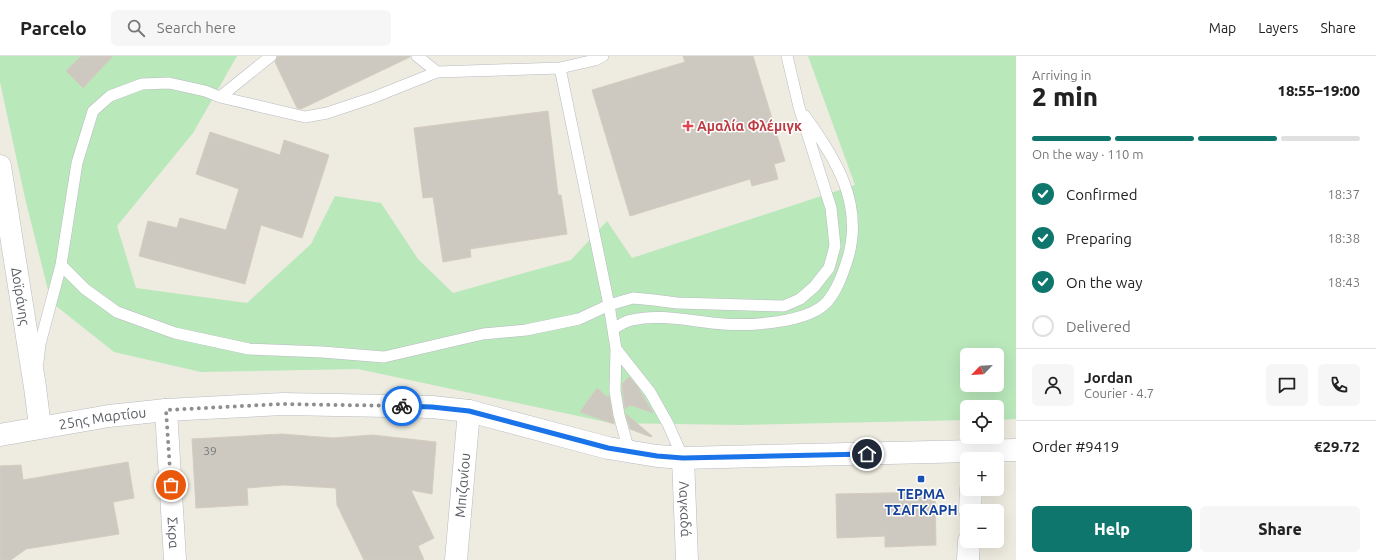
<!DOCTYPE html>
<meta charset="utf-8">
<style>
:root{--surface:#fff;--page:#f6f6f6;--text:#222;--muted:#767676;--line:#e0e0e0;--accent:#0f766e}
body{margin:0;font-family:Ubuntu,sans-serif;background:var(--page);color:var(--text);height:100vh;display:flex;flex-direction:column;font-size:15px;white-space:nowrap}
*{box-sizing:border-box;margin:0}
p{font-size:13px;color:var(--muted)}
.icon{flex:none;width:22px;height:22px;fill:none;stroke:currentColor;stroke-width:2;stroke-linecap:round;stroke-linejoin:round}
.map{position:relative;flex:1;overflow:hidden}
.panel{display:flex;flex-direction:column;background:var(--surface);width:360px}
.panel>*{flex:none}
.needle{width:26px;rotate:245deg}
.buttons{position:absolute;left:960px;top:292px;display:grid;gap:8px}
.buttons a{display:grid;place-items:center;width:44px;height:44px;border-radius:6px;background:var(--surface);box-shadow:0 4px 16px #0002;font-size:20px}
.pin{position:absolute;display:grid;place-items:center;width:34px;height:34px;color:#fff;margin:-17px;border:2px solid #fff;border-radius:50%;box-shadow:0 1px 4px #0007}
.courier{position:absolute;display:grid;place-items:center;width:40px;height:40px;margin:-20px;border:3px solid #1a73e8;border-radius:50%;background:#fff;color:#222;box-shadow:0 1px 5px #0007}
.overview em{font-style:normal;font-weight:800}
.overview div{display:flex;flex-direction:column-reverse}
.overview{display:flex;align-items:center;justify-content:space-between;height:68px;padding:0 16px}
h1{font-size:26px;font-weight:800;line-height:30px}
.bar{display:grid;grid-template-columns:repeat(4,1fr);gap:6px 4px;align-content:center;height:48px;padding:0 16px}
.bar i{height:5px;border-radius:3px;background:var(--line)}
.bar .active{background:var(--accent)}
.bar p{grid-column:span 4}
.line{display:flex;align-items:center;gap:10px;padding:0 16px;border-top:1px solid var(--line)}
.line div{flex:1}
.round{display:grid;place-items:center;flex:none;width:42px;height:42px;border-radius:6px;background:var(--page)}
ol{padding:0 16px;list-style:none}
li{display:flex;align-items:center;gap:12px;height:44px}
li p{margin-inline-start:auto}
li .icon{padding:4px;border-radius:50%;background:var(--accent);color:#fff;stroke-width:4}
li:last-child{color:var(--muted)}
li i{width:22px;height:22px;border:2px solid var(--line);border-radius:50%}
.button{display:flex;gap:8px;margin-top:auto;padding:8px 16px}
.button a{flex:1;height:46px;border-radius:6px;background:var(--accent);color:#fff;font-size:16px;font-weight:800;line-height:46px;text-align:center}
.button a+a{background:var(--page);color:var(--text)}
header{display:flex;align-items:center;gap:24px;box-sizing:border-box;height:56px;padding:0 20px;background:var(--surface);border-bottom:1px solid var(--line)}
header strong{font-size:19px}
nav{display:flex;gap:22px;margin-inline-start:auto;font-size:14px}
.search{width:280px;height:36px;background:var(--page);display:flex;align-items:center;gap:10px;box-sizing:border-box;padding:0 14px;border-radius:6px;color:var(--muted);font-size:15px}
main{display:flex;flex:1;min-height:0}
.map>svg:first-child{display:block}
.green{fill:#b9e8bb;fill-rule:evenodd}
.building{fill:#cdc9c1;stroke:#d3cdbe}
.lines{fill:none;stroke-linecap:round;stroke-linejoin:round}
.service-casing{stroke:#b8bbc1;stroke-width:12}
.minor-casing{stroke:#b8bbc1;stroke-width:23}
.tertiary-casing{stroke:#b8bbc1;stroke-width:23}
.service{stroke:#fff;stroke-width:11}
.minor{stroke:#fff;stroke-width:22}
.tertiary{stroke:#fff;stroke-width:22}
.done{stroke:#8d8f8f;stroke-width:4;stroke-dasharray:0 7.2}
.route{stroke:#1a73e8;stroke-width:5}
.health-dot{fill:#e0444e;stroke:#fff;stroke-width:1.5}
.transit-dot{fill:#1a4fb4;stroke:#fff;stroke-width:1.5}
.labels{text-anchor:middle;stroke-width:3;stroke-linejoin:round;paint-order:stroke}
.number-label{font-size:12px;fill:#76787a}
.health-label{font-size:14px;font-weight:bold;fill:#be3a42;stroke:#fff;text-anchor:start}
.street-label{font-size:14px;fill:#595d63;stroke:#fff}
.transit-label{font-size:14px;font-weight:bold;fill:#164399;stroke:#fff}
</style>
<header>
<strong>Parcelo</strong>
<div class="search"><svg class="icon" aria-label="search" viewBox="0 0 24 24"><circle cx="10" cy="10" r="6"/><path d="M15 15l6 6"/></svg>Search here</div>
<nav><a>Map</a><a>Layers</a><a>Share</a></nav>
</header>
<main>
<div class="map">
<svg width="1016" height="504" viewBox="0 0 1016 504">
<rect width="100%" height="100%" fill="#eeebe0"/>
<path class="green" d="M 0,0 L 237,0 L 193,77 L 117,170 L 136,232 L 247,247 L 311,188 L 335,140 L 381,147 L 418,203 L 453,237 L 571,204 L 607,165 L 632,202 L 855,129 L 808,0 L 1016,0 L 1016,363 L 997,364 L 997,351 L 967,351 L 967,364 L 740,369 L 611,367 L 358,313 L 201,316 L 114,296 L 51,246 L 25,142 L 0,26 ZM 967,299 L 997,299 L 997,329 L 967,329 Z"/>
<path class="building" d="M 81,0 L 113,0 L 83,32 L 66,15 Z
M 278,0 L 410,0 L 410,1 L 301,53 L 297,52 L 275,6 Z
M 683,0 L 753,0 L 785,105 L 774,108 L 778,123 L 752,130 L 750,123 L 630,160 L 592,34 L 685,6 Z
M 548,55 L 558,139 L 561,139 L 567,178 L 470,193 L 471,201 L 443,206 L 433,141 L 423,142 L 414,72 Z
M 210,76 L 280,99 L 284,84 L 329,99 L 302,182 L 261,169 L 245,228 L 139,200 L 148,165 L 177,172 L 180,162 L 226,174 L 239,133 L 196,118 Z
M 629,321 L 637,330 L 653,357 L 630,349 L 625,353 L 622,328 Z
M 597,332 L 607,341 L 609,340 L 614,368 L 580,356 Z
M 626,358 L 652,380 L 651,381 L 630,373 Z
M 281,378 L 333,382 L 372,379 L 436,386 L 432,438 L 411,434 L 434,482 L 418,490 L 424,504 L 364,504 L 337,449 L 336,432 L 284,429 L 247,432 L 248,449 L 196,452 L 192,383 Z
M 128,406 L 134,442 L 113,446 L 119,478 L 26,493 L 11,504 L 0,504 L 0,410 L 21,409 L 23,424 Z
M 935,436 L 936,489 L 885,491 L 885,480 L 837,482 L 836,438 Z"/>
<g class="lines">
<defs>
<path id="service" d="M 417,0 L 437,16 L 560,12 L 595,4 L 603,0
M 560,12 L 609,249 L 616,293 L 615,335 L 619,359 L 629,395
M 220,41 L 271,0
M 61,209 L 85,233 L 117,256 L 175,277 L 249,293 L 322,296 L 384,301 L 483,278 L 526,274 L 579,263 L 609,249 L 633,242 L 654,244 L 677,247 L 784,250 L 800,243 L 814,231 L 829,212 L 835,190 L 831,152 L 799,51 L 787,0
M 613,273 C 619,270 625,265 632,264 C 661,257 694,266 723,268 C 750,270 808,267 827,246 C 837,234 842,220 847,205 C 865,149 836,103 805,60
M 616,293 L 650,336 L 668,368 L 683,402
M 38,306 L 40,288 L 61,209 L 77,107 L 93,55 L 110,40 L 142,28 L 169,27 L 205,35 L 220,41 L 305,61 L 327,57 L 372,42 L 437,16"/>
<g id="minor">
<path id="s1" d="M 0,110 L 35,331 L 40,371"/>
<path id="s2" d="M 166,354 L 175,504"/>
<path id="s3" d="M 683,402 L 687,504"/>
<path d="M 970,455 L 971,433"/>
<path id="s4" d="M 456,504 L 469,355"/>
<path d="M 968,504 L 969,485"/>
</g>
<g id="tertiary">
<path id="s5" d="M 0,379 L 109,360 L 166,354 L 283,348 L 389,350 L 432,351 L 469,355 L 608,392 L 657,400 L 683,402 L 1016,394"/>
</g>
</defs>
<use href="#service" class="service-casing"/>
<use href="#minor" class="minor-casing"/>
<use href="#tertiary" class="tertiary-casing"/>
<use href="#service" class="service"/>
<use href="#minor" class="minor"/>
<use href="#tertiary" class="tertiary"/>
</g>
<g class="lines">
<path class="done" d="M 171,429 L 166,354 L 282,348 L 402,350"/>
<path class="route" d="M 402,350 L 432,351 L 469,355 L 608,392 L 657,400 L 683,402 L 867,398"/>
</g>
<path class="health-dot" d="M686 64h4v4h4v4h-4v4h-4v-4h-4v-4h4z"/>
<rect class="transit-dot" x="917" y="419" width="8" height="8" rx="2"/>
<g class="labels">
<g class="number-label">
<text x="210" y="399">39</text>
</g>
<g class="health-label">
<text x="697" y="75">Αμαλία Φλέμιγκ</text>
</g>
<g class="street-label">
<text dy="5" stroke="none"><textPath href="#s1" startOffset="132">Δοϊράνης</textPath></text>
<text dy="5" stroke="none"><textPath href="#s5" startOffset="104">25ης Μαρτίου</textPath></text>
<text dy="5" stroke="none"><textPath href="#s4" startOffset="75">Μπιζανίου</textPath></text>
<text dy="5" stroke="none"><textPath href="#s3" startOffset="51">Λαγκαδά</textPath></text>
<text dy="5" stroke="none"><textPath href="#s2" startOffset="123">Σκρα</textPath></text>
</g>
<g class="transit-label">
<text x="921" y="443">ΤΕΡΜΑ<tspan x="921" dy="16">ΤΣΑΓΚΑΡΗ</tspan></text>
</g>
</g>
</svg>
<div class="buttons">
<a><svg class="needle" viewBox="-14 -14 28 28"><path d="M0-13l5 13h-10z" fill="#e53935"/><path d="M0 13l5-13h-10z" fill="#767676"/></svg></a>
<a><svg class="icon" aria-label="locate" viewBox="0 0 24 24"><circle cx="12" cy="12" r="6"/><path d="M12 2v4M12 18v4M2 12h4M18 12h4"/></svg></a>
<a>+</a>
<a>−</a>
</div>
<div class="pin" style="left:171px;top:429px;background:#ea580c"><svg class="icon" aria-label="bag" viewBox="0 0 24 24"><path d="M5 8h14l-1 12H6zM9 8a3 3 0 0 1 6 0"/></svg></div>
<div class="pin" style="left:867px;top:398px;background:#1f2937"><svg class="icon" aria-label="home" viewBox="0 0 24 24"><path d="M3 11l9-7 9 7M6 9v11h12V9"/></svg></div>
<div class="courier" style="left:402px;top:350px"><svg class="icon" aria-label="bike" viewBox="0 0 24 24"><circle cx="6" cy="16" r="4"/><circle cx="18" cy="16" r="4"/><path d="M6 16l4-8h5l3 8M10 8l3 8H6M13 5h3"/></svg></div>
</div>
<section class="panel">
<div class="overview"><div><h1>2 min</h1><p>Arriving in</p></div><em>18:55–19:00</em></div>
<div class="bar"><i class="active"></i><i class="active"></i><i class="active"></i><i></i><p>On the way · 110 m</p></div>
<ol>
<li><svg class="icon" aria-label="check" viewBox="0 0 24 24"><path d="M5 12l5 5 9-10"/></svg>Confirmed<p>18:37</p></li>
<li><svg class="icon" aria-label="check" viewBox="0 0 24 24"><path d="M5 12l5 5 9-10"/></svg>Preparing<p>18:38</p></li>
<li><svg class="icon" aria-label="check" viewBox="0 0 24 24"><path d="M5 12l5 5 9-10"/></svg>On the way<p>18:43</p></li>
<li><i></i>Delivered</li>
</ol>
<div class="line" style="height:72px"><a class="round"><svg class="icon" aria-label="person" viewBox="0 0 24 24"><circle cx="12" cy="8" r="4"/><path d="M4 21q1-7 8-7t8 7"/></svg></a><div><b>Jordan</b><p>Courier · 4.7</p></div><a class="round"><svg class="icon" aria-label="chat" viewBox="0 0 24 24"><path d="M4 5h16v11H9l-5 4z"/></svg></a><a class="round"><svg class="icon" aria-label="phone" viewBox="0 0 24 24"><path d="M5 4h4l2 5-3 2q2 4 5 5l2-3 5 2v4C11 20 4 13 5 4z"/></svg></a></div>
<div class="line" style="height:52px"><div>Order #9419</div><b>€29.72</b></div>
<div class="button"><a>Help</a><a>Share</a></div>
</section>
</main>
